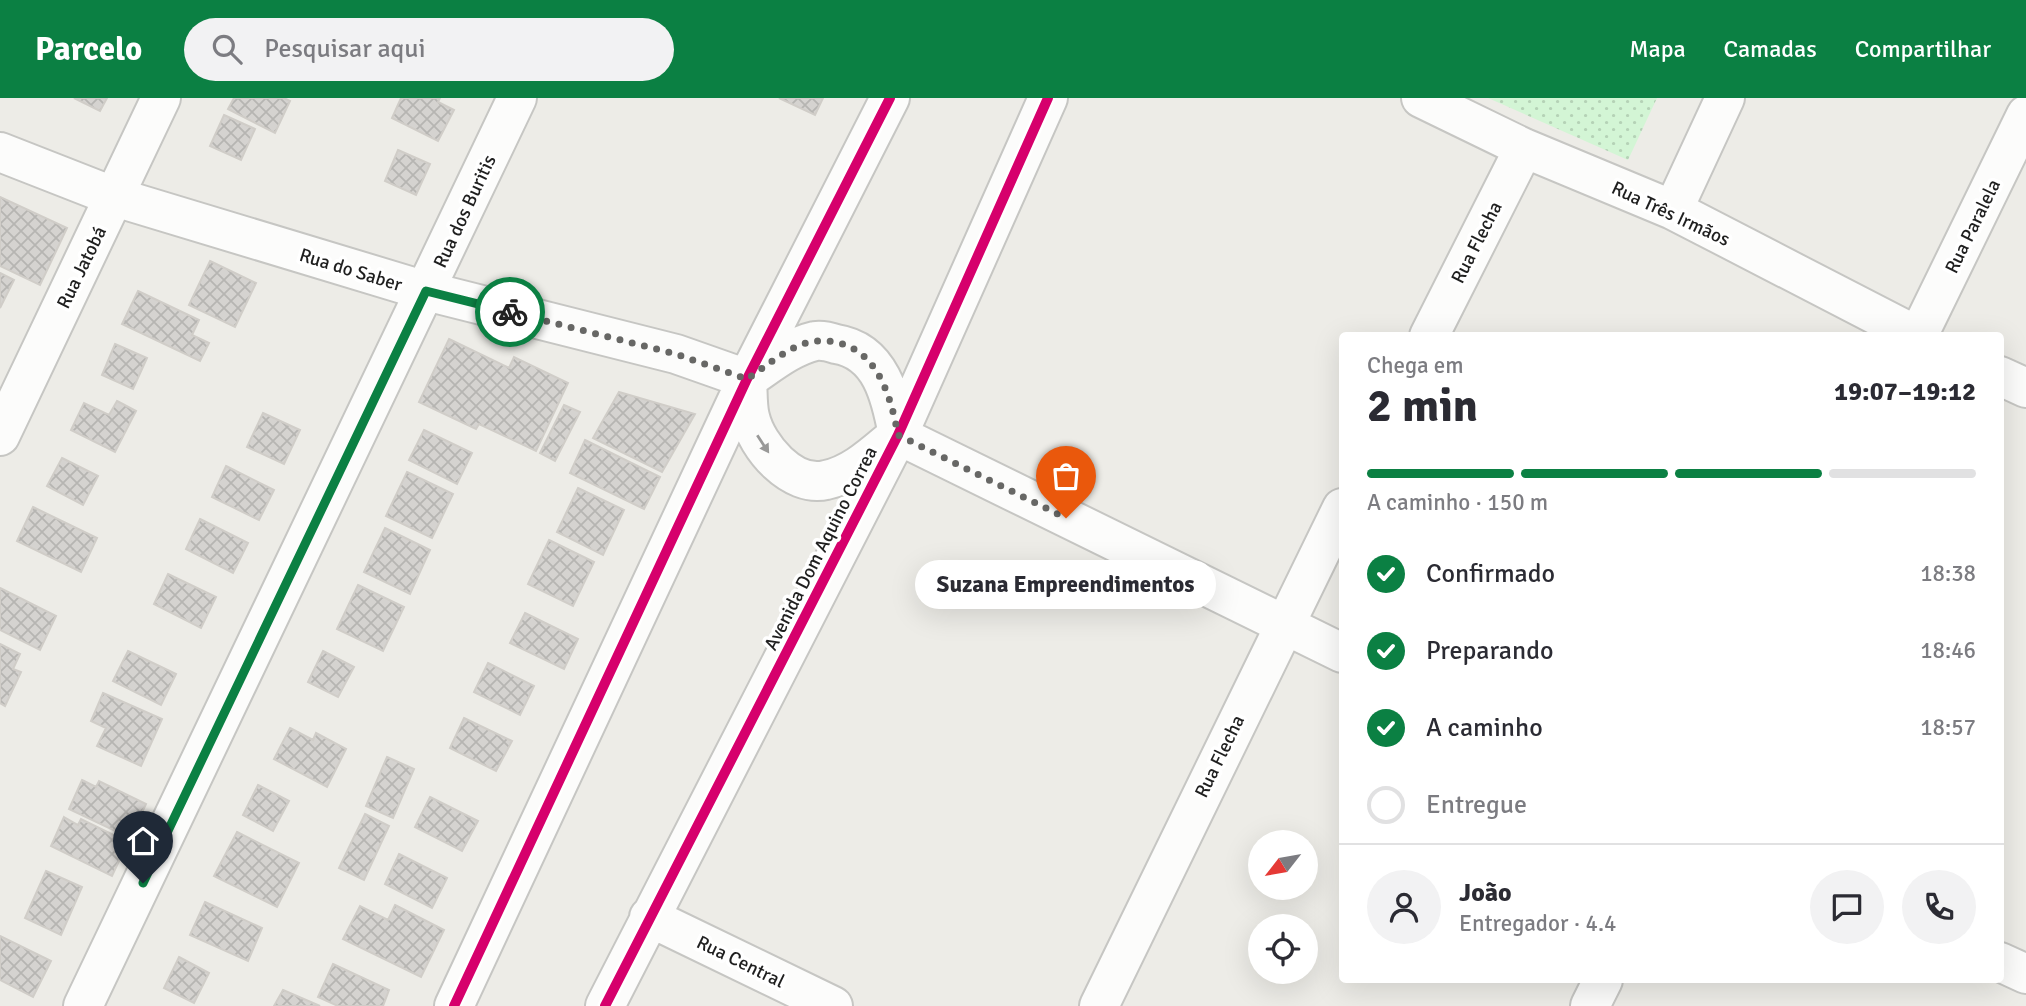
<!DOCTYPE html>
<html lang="pt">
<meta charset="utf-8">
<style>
:root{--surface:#fff;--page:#f2f2f3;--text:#2b2b33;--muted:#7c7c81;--line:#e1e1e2;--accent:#0b8043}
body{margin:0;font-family:Signika,sans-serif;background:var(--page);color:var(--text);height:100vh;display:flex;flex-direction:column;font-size:26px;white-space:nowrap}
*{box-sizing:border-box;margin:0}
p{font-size:23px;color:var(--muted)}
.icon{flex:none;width:38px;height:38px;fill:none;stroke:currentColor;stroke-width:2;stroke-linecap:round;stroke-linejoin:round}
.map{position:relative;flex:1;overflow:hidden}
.panel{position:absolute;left:1339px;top:234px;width:665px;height:651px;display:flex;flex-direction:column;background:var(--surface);border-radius:7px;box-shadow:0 7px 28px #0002}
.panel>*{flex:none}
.needle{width:46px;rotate:239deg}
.controls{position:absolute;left:1248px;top:732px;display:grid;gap:14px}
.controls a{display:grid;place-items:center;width:70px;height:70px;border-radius:50%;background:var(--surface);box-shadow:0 7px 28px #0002;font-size:35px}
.pin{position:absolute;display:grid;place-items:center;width:60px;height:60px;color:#fff;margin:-72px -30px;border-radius:50% 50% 50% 0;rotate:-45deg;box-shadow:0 0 7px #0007}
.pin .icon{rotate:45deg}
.courier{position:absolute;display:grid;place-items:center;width:70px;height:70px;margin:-35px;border:5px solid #0b8043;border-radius:50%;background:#fff;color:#222;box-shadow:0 2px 9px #0007}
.bubble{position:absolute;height:49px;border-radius:24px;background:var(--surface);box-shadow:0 7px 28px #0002;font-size:23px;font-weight:700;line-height:49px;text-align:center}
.overview em{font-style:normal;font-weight:700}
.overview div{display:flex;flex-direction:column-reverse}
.overview{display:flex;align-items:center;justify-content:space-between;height:119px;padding:0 28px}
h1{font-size:46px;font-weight:700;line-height:52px}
.bar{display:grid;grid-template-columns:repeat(4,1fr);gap:10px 7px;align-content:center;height:84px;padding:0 28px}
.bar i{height:9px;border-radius:5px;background:var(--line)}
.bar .on{background:var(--accent)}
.bar p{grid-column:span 4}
.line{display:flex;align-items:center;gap:18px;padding:0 28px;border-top:2px solid var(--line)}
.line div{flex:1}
.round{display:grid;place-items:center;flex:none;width:74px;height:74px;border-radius:37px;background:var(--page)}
ol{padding:0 28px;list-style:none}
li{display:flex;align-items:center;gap:21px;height:77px}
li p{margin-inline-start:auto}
li .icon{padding:7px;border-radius:50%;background:var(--accent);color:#fff;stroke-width:4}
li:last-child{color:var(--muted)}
li i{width:38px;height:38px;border:4px solid var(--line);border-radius:50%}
header{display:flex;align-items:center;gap:42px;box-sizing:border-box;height:98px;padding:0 35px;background:var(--accent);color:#fff}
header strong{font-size:33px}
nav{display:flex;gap:38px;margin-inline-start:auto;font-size:24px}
.search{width:490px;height:63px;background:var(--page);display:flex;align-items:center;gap:18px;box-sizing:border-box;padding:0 24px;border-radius:38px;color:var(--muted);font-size:26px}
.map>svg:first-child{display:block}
.park{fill:url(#park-dots)}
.building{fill:url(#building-cross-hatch);stroke:#d0cdc8;stroke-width:2}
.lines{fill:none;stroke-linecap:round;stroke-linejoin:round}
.minor-casing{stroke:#c6c6c3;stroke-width:42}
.minor{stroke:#fcfcfb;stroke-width:38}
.cycleway-casing{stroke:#fff;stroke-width:15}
.cycleway{stroke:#d6006c;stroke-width:10}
.oneway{fill:#999998}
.done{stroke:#676765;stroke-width:7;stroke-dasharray:0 12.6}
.route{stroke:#0b8043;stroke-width:9}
.labels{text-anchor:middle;stroke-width:7;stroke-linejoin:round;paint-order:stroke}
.street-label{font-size:19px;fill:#1f1f1f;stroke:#fff}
</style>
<header>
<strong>Parcelo</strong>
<div class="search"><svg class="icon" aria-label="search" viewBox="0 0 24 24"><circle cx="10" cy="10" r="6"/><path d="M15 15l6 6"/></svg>Pesquisar aqui</div>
<nav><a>Mapa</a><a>Camadas</a><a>Compartilhar</a></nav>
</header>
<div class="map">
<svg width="2026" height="908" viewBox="0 0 2026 908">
<defs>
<pattern id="park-dots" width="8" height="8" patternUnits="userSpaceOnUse" patternTransform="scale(1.75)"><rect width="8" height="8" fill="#d3f5d5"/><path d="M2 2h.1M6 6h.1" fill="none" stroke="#b5d2b6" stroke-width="1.8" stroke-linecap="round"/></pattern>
<pattern id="building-cross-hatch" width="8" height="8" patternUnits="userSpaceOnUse" patternTransform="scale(1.75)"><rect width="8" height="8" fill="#d5d3d0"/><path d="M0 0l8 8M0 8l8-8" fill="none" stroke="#b6b5b2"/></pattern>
</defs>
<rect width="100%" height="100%" fill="#edece7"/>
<path class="park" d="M 1488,0 L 1657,0 L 1628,62 Z"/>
<path class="building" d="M 74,0 L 107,0 L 100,13 Z
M 234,0 L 284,0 L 290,3 L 275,35 L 228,11 Z
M 401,0 L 440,0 L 438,4 L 454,12 L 438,43 L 392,20 Z
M 779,0 L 823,0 L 815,17 Z
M 224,17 L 255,31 L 241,62 L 210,48 Z
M 398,52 L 430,66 L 416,97 L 385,83 Z
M 0,99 L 67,130 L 40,187 L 0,168 Z
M 210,163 L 256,185 L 235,229 L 189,207 Z
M 0,175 L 14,182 L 0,210 Z
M 138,193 L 199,222 L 192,237 L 209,245 L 200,263 L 122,226 Z
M 449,241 L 509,270 L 514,259 L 568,285 L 536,353 L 479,326 L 476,331 L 419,304 Z
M 115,246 L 147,260 L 133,291 L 102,277 Z
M 619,294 L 695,316 L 662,374 L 593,340 Z
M 117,303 L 136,313 L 115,354 L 71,332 L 84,305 L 109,317 Z
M 564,307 L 580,314 L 555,363 L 540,355 Z
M 263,315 L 300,332 L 284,366 L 247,349 Z
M 424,332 L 472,355 L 457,386 L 409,362 Z
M 585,342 L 660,379 L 644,411 L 570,375 Z
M 62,360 L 98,378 L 83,407 L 47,388 Z
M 226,368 L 274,392 L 259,422 L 212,399 Z
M 407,374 L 453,396 L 432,440 L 386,418 Z
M 578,390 L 624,412 L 603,457 L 557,434 Z
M 33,409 L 97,440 L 81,474 L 17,443 Z
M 200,421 L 248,445 L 233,475 L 186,451 Z
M 385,430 L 430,452 L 410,496 L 364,474 Z
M 549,442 L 594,464 L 573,508 L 528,486 Z
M 168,476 L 216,499 L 201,530 L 154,506 Z
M 358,487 L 404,509 L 383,553 L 337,531 Z
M 0,490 L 56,518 L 40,552 L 0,532 Z
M 525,515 L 578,541 L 564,571 L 510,545 Z
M 0,546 L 20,556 L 13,571 L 21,574 L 5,608 L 0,605 Z
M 128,553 L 176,576 L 161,607 L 113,583 Z
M 323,553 L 354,569 L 338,599 L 308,584 Z
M 488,565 L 534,588 L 520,617 L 474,594 Z
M 103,595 L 162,621 L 141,668 L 97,648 L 106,630 L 91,623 Z
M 464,620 L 512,643 L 496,673 L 450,650 Z
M 290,630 L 313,642 L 316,635 L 346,651 L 327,689 L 274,661 Z
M 387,659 L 414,671 L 393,720 L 366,708 Z
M 82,682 L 96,689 L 99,683 L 146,706 L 130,740 L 69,711 Z
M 258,687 L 289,703 L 273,733 L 243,717 Z
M 430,699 L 478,723 L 462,753 L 415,729 Z
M 365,716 L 389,728 L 364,782 L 339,770 Z
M 64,719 L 78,727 L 81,721 L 128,744 L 112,778 L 51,748 Z
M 237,734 L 299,765 L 277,809 L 214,778 Z
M 399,756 L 447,780 L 432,810 L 385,786 Z
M 46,773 L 82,789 L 61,837 L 25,820 Z
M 205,804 L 262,830 L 248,863 L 190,837 Z
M 395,807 L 444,832 L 421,879 L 343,841 L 360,808 L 388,822 Z
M 0,838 L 51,863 L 33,899 L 0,882 Z
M 179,859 L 209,875 L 194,905 L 164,890 Z
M 333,866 L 389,892 L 383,908 L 338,908 L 318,899 Z
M 283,892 L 320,908 L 274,908 Z"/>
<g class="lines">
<defs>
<path id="minor" d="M 1421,0 L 1524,50 L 1673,112 L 1917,238
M 0,54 L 115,99 L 426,193 L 676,256 L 747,281
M 1673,112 L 1725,0
M 1429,238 L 1524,50
M 1918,238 L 2026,17
M 2000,278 L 2026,290
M 749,280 C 770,266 790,249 815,243 C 822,242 830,244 836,246 C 881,253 891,299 898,337
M 747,281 C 748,293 747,308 750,319 C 757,349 792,390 826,382 C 851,377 871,359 890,343
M 898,337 L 1342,555
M 0,338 L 161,0
M 649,819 L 833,908
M 2000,864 L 2026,876
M 83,908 L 517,0
M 454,908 L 747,281 L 890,0
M 605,908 L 898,337 L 1048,0
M 1099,908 L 1342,410
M 1590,908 L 1603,882"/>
</defs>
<use href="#minor" class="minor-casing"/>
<use href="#minor" class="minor"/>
<defs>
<path id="cycleway" d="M 454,908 L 747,281 L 890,0
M 605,908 L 898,337 L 1048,0"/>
</defs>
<use href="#cycleway" class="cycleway-casing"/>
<use href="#cycleway" class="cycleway"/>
</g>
<defs><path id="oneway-solid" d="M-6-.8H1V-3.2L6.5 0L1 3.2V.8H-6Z" transform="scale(1.75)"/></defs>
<use class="oneway" href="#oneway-solid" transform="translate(763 346) rotate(57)"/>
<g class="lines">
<path class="done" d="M 510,214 L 676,256 L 747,281 C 767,268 794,243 819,243 C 874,241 890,293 898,337 L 1066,420"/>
<path class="route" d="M 143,785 L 426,193 L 510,214"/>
</g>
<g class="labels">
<g class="street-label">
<text transform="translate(464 113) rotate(-65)" y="7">Rua dos Buritis</text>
<text transform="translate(1671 115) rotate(25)" y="7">Rua Três Irmãos</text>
<text transform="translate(1972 128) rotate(-64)" y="7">Rua Paralela</text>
<text transform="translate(1476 144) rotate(-63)" y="7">Rua Flecha</text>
<text transform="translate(81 169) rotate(-64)" y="7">Rua Jatobá</text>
<text transform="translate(351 171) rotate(17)" y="7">Rua do Saber</text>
<text transform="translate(820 450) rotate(-63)" y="7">Avenida Dom Aquino Correa</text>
<text transform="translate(1219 658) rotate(-64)" y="7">Rua Flecha</text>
<text transform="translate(741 863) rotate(26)" y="7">Rua Central</text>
</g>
</g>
</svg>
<div class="controls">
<a><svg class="needle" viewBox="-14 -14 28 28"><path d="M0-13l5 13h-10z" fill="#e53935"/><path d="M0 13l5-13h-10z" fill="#7c7c81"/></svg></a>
<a><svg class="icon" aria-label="locate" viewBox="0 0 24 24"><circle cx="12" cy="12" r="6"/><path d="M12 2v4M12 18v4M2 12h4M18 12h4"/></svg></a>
</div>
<div class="pin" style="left:1066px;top:420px;background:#ea580c"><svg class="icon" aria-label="bag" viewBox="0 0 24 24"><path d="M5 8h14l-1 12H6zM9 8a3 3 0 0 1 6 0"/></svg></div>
<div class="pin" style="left:143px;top:785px;background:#1f2937"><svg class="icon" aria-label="home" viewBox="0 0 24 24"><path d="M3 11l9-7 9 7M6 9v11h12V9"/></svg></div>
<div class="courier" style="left:510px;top:214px"><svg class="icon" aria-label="bike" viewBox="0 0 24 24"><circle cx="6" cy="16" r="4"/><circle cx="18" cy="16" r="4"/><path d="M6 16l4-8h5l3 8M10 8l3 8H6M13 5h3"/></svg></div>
<div class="bubble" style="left:915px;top:462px;width:301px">Suzana Empreendimentos</div>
<section class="panel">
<div class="overview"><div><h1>2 min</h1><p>Chega em</p></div><em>19:07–19:12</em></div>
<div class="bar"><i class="on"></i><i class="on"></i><i class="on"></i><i></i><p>A caminho · 150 m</p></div>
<ol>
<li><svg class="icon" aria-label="check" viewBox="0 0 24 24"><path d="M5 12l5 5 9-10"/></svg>Confirmado<p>18:38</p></li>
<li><svg class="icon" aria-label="check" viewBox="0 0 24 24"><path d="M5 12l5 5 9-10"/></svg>Preparando<p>18:46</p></li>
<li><svg class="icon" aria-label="check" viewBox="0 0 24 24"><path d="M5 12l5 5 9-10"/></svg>A caminho<p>18:57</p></li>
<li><i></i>Entregue</li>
</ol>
<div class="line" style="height:126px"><a class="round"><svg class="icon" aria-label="person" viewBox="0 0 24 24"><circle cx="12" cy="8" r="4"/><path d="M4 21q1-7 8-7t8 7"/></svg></a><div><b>João</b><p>Entregador · 4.4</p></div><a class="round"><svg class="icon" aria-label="chat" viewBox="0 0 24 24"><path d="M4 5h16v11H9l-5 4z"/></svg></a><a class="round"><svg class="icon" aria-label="phone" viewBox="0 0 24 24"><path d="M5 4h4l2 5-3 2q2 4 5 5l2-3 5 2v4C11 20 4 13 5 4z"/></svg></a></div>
</section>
</div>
